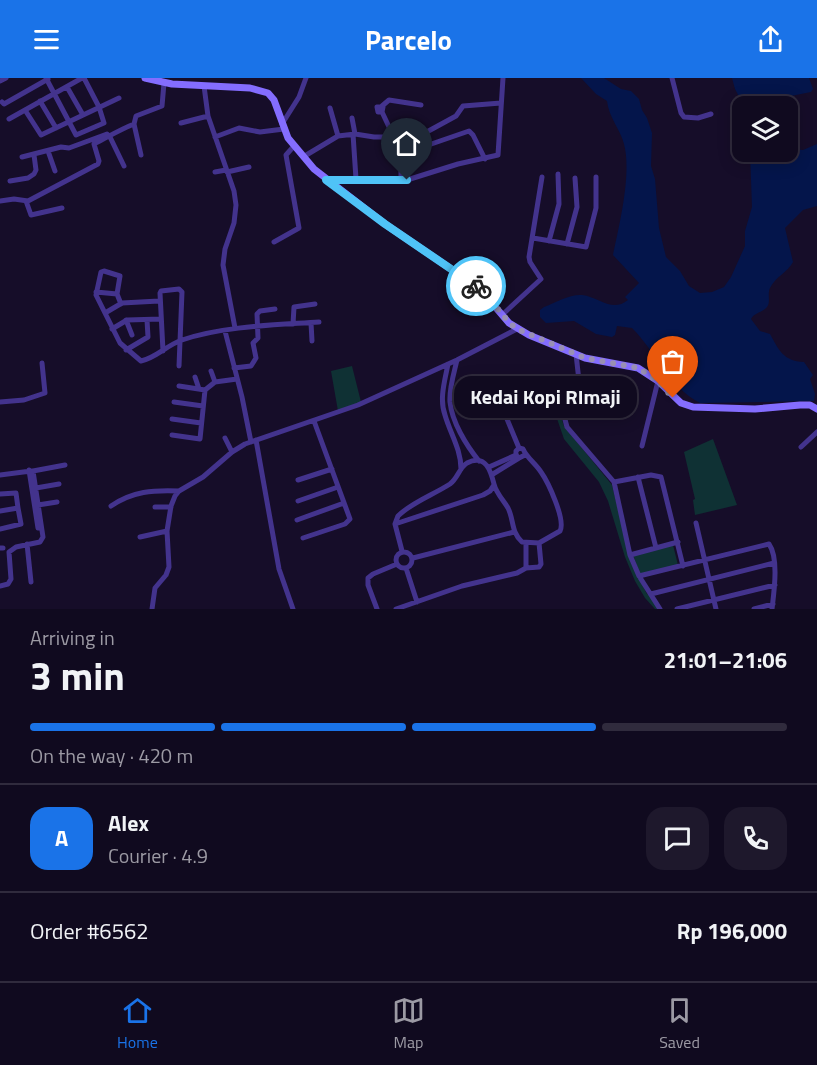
<!DOCTYPE html>
<meta charset="utf-8">
<style>
:root{--surface:#100a1f;--page:#1e182c;--text:#f1f3f6;--muted:#9c9aa4;--line:#302b3d;--accent:#1a73e8}
body{margin:0;font-family:"Titillium Web",sans-serif;background:var(--page);color:var(--text);height:100vh;display:flex;flex-direction:column;font-size:22px;white-space:nowrap}
*{box-sizing:border-box;margin:0}
p{font-size:20px;color:var(--muted)}
.icon{flex:none;width:33px;height:33px;fill:none;stroke:currentColor;stroke-width:2;stroke-linecap:round;stroke-linejoin:round}
.map{position:relative;height:531px;overflow:hidden}
.sheet{display:flex;flex-direction:column;background:var(--surface);flex:1}
.sheet>*{flex:none}
.controls{position:absolute;left:732px;top:18px;display:grid;gap:12px}
.controls a{display:grid;place-items:center;width:66px;height:66px;border-radius:12px;background:var(--surface);box-shadow:0 3px 15px #0003,0 0 0 2px var(--line);font-size:30px}
.pin{position:absolute;display:grid;place-items:center;width:51px;height:51px;color:#fff;margin:-62px -26px;border-radius:50% 50% 50% 0;rotate:-45deg;box-shadow:0 0 6px #0007}
.pin .icon{rotate:45deg}
.courier{position:absolute;display:grid;place-items:center;width:60px;height:60px;margin:-30px;border:4px solid #4fc3f7;border-radius:50%;background:#fff;color:#222;box-shadow:0 2px 8px #0007}
.bubble{position:absolute;height:42px;border-radius:18px;background:var(--surface);box-shadow:0 3px 15px #0003,0 0 0 2px var(--line);font-size:20px;font-weight:700;line-height:42px;text-align:center}
.headline em{font-style:normal;font-weight:700}
.headline div{display:flex;flex-direction:column-reverse}
.headline{display:flex;align-items:center;justify-content:space-between;height:102px;padding:0 30px}
h1{font-size:39px;font-weight:700;line-height:45px}
.bar{display:grid;grid-template-columns:repeat(4,1fr);gap:9px 6px;align-content:center;height:72px;padding:0 30px}
.bar i{height:8px;border-radius:4px;background:var(--line)}
.bar .current{background:var(--accent)}
.bar p{grid-column:span 4}
.line{display:flex;align-items:center;gap:15px;padding:0 30px;border-top:2px solid var(--line)}
.line div{flex:1}
.round{display:grid;place-items:center;flex:none;width:63px;height:63px;border-radius:18px;background:var(--page)}
header{display:flex;justify-content:space-between;align-items:center;height:78px;padding:0 30px;background:var(--accent);color:#fff;font-size:27px;font-weight:700}
.tab-bar{display:flex;justify-content:space-around;align-items:center;height:84px;border-top:2px solid var(--line);background:var(--surface);font-size:16px;color:var(--muted)}
.tab-bar a{display:grid;justify-items:center;gap:3px}
.tab-bar .current{color:var(--accent)}
.map>svg:first-child{display:block}
.green{fill:#0f3134}
.water{fill:#04154b}
.lines{fill:none;stroke-linecap:round;stroke-linejoin:round}
.street{stroke:#43338d;stroke-width:5}
.secondary{stroke:#846dff;stroke-width:7}
.done{stroke:#9990b4;stroke-width:6;stroke-dasharray:0 10.8}
.route{stroke:#4fc3f7;stroke-width:8}
</style>
<header><svg class="icon" aria-label="menu" viewBox="0 0 24 24"><path d="M4 6h16M4 12h16M4 18h16"/></svg>Parcelo<svg class="icon" aria-label="share" viewBox="0 0 24 24"><path d="M12 15V3M7 8l5-5 5 5M5 13v7h14v-7"/></svg></header>
<div class="map">
<svg width="817" height="531" viewBox="0 0 817 531">
<rect width="100%" height="100%" fill="#160d29"/>
<path class="green" d="M 352,288 L 361,324 L 338,333 L 331,293 Z
M 561,317 L 563,320 L 557,327 L 564,348 L 612,407 L 631,485 L 647,516 L 652,518 L 659,531 L 655,531 L 645,520 L 635,503 L 625,479 L 608,423 L 599,404 L 564,361 L 552,326 L 554,322 Z
M 713,361 L 737,427 L 695,437 L 693,422 L 695,421 L 684,374 Z
M 673,467 L 678,487 L 640,496 L 633,477 Z"/>
<path class="water" d="M 581,0 L 604,0 L 621,11 L 631,13 L 639,21 L 642,32 L 647,40 L 652,55 L 651,88 L 655,101 L 659,150 L 666,179 L 680,193 L 689,208 L 700,215 L 712,214 L 724,209 L 731,199 L 745,168 L 745,153 L 752,129 L 750,74 L 788,74 L 788,51 L 789,67 L 792,71 L 803,72 L 817,66 L 817,128 L 803,132 L 785,150 L 793,184 C 788,194 775,199 770,210 C 767,216 771,224 767,229 C 762,235 755,234 751,241 L 760,253 L 770,256 C 779,272 783,283 804,284 L 813,297 L 810,301 L 815,316 L 814,323 L 700,325 C 669,309 656,274 632,250 L 617,248 L 615,257 L 612,259 L 596,256 L 574,243 L 546,245 L 540,239 L 540,232 L 544,229 C 555,225 570,216 582,217 C 599,219 612,235 628,222 L 625,219 L 639,205 L 613,177 C 619,148 632,96 624,66 C 620,51 609,40 607,23 L 596,16 Z
M 732,0 L 809,0 L 813,11 L 811,14 L 786,19 L 784,28 L 744,28 L 735,11 Z"/>
<g class="lines">
<path class="street" d="M 46,0 L 76,57 L 104,45 L 99,29 L 84,0
M 672,0 L 681,35 L 684,39 L 698,40 L 711,36
M 0,3 L 6,0
M 204,8 L 208,38 L 234,113 L 236,127 L 234,145 L 225,171 L 223,187 L 235,250
M 67,9 L 83,37
M 40,23 L 56,50
M 2,24 L 4,26 L 48,1
M 382,28 L 389,22 L 421,27
M 330,30 L 338,58
M 25,32 L 41,57 L 119,20
M 382,34 L 378,34 L 377,29 L 383,29 L 382,34 L 390,51 L 393,75 L 401,91 L 401,103
M 352,40 L 355,56
M 9,41 L 82,0
M 181,45 L 208,38
M 134,46 L 141,77
M 282,46 L 299,19 L 306,0
M 353,56 L 356,101
M 215,59 L 239,50 L 260,54 L 284,51
M 48,73 L 55,93
M 411,73 L 469,53 L 473,57 L 485,81
M 22,79 L 61,69 L 69,70 L 107,56 L 110,59 L 124,88
M 303,79 L 338,58 L 355,56 L 374,59 L 392,59 L 423,56 L 456,38 L 463,28 L 501,25
M 215,94 L 226,92
M 227,94 L 249,89
M 328,102 L 407,102 L 458,86 L 498,77 L 503,0
M 10,103 L 28,100 L 34,96 L 36,92 L 34,77
M 0,123 L 14,121 L 28,123 L 98,86 L 99,83 L 94,66 C 108,59 119,52 134,46 L 136,38 L 162,28 L 164,5
M 26,123 L 31,137 L 62,130
M 533,160 L 586,169 L 596,130 L 596,99
M 549,163 L 559,126 L 558,96
M 274,164 L 299,150 L 286,77 L 294,68
M 567,166 L 577,129 L 575,100
M 96,214 L 117,216
M 159,223 L 122,225 L 105,235 L 120,265 L 141,283 C 156,280 167,267 182,262 C 223,248 276,247 319,244
M 105,235 L 96,217 L 101,194 L 104,193 L 120,198 L 117,216 L 121,226
M 502,237 L 541,201 L 530,184 L 529,179 L 542,99
M 126,242 L 132,257
M 311,245 L 312,263
M 293,246 L 294,229 L 315,226
M 112,251 L 127,242 L 161,241
M 225,253 L 242,319 L 251,364
M 126,272 L 148,259 L 147,242
M 163,273 L 160,215 L 161,213 L 179,211 L 182,214 L 179,288
M 576,276 L 581,321 L 569,323 L 561,327 L 567,349 L 614,404 L 651,397 L 661,399 L 683,488
M 457,282 C 454,295 449,310 450,324 C 452,344 466,367 479,383
M 448,286 C 445,302 439,321 445,337 C 450,355 461,371 461,391
M 234,290 L 251,288 L 256,280 L 253,265 L 258,260 L 257,236 L 260,233 L 275,231
M 211,293 L 215,304
M 195,299 L 199,311
M 179,308 L 205,312
M 495,312 L 519,370
M 0,324 L 24,322 L 45,315 L 42,285
M 174,324 L 203,328
M 172,341 L 201,345
M 172,357 L 200,361 L 205,312 L 215,304 L 237,301
M 225,360 L 232,374
M 256,362 L 279,491 L 293,531
M 642,368 L 658,303
M 801,369 L 817,354
M 489,389 L 516,377
M 29,392 L 38,450
M 493,396 L 519,380
M 0,397 L 31,393
M 638,399 L 656,470
M 298,402 L 332,391
M 614,404 L 630,477
M 36,410 L 59,406
M 0,416 L 16,415 L 18,430 L 0,433
M 298,423 L 338,409
M 38,427 L 57,424
M 111,428 C 133,413 153,412 179,413
M 155,429 L 171,429
M 297,442 L 344,425
M 696,445 L 716,531
M 395,446 L 483,417 L 490,413 L 494,407
M 0,451 L 21,446 L 18,430
M 140,459 L 167,453
M 303,460 L 345,446 L 350,441 L 314,343
M 27,466 L 31,504
M 0,470 L 3,470
M 402,473 L 395,446 L 398,438 C 412,424 433,417 450,406 C 458,400 459,390 467,385 C 486,375 491,394 494,406 C 496,415 504,423 508,430 C 514,442 511,454 522,464 L 539,465 L 560,453 C 566,442 548,404 541,394 C 535,385 527,380 523,371 L 519,370 L 516,373 L 516,377 L 519,380 L 525,377
M396 482a8 8 0 1 1 16 0a8 8 0 1 1-16 0Z
M 413,480 L 514,454
M 406,490 L 417,524
M 526,490 L 526,465
M 639,498 L 769,466 C 779,480 774,514 772,531
M 0,508 L 8,506 L 11,501 L 9,474 L 16,469 L 40,464 L 43,459 L 33,393 L 65,387
M 651,516 L 774,485
M 152,531 L 155,510 L 166,497 L 169,489 L 167,453 L 171,428 L 175,418 L 179,413 L 203,399 L 232,374 L 245,366 L 358,327 L 457,282 L 517,251
M 377,531 L 368,507 L 368,500 L 373,496 L 397,486
M 396,531 L 462,508 L 517,495 L 526,490 L 539,489 L 541,486 L 539,465
M 660,531 L 639,498 L 630,477 L 678,464
M 677,531 L 775,507
M 754,531 L 773,526"/>
<path class="secondary" d="M 145,0 L 172,6 L 250,10 L 268,15 L 274,22 L 288,60 L 314,91 L 385,146 L 479,210 L 509,245 L 529,257 L 585,280 L 638,290 L 658,303 L 681,325 L 693,329 L 755,331 L 800,327 L 810,327 L 817,331"/>
</g>
<g class="lines">
<path class="done" d="M 476,208 C 492,220 501,239 517,251 L 585,280 L 638,290 L 658,303 L 673,320"/>
<path class="route" d="M 407,102 L 326,102 L 385,146 L 476,208"/>
</g>
</svg>
<div class="controls">
<a><svg class="icon" aria-label="layers" viewBox="0 0 24 24"><path d="M12 4l9 5-9 5-9-5zM3 14l9 5 9-5"/></svg></a>
</div>
<div class="pin" style="left:673px;top:320px;background:#ea580c"><svg class="icon" aria-label="bag" viewBox="0 0 24 24"><path d="M5 8h14l-1 12H6zM9 8a3 3 0 0 1 6 0"/></svg></div>
<div class="pin" style="left:407px;top:102px;background:#1f2937"><svg class="icon" aria-label="home" viewBox="0 0 24 24"><path d="M3 11l9-7 9 7M6 9v11h12V9"/></svg></div>
<div class="courier" style="left:476px;top:208px"><svg class="icon" aria-label="bike" viewBox="0 0 24 24"><circle cx="6" cy="16" r="4"/><circle cx="18" cy="16" r="4"/><path d="M6 16l4-8h5l3 8M10 8l3 8H6M13 5h3"/></svg></div>
<div class="bubble" style="left:454px;top:298px;width:183px">Kedai Kopi RImaji</div>
</div>
<section class="sheet">
<div class="headline"><div><h1>3 min</h1><p>Arriving in</p></div><em>21:01–21:06</em></div>
<div class="bar"><i class="current"></i><i class="current"></i><i class="current"></i><i></i><p>On the way · 420 m</p></div>
<div class="line" style="height:108px"><b class="round" style="background:var(--accent);color:#fff">A</b><div><b>Alex</b><p>Courier · 4.9</p></div><a class="round"><svg class="icon" aria-label="chat" viewBox="0 0 24 24"><path d="M4 5h16v11H9l-5 4z"/></svg></a><a class="round"><svg class="icon" aria-label="phone" viewBox="0 0 24 24"><path d="M5 4h4l2 5-3 2q2 4 5 5l2-3 5 2v4C11 20 4 13 5 4z"/></svg></a></div>
<div class="line" style="height:78px"><div>Order #6562</div><b>Rp 196,000</b></div>
</section>
<nav class="tab-bar">
<a class="current"><svg class="icon" aria-label="home" viewBox="0 0 24 24"><path d="M3 11l9-7 9 7M6 9v11h12V9"/></svg>Home</a>
<a><svg class="icon" aria-label="map" viewBox="0 0 24 24"><path d="M3 6l6-2 6 2 6-2v14l-6 2-6-2-6 2zM9 4v14M15 6v14"/></svg>Map</a>
<a><svg class="icon" aria-label="saved" viewBox="0 0 24 24"><path d="M7 4h10v16l-5-4-5 4z"/></svg>Saved</a>
</nav>
